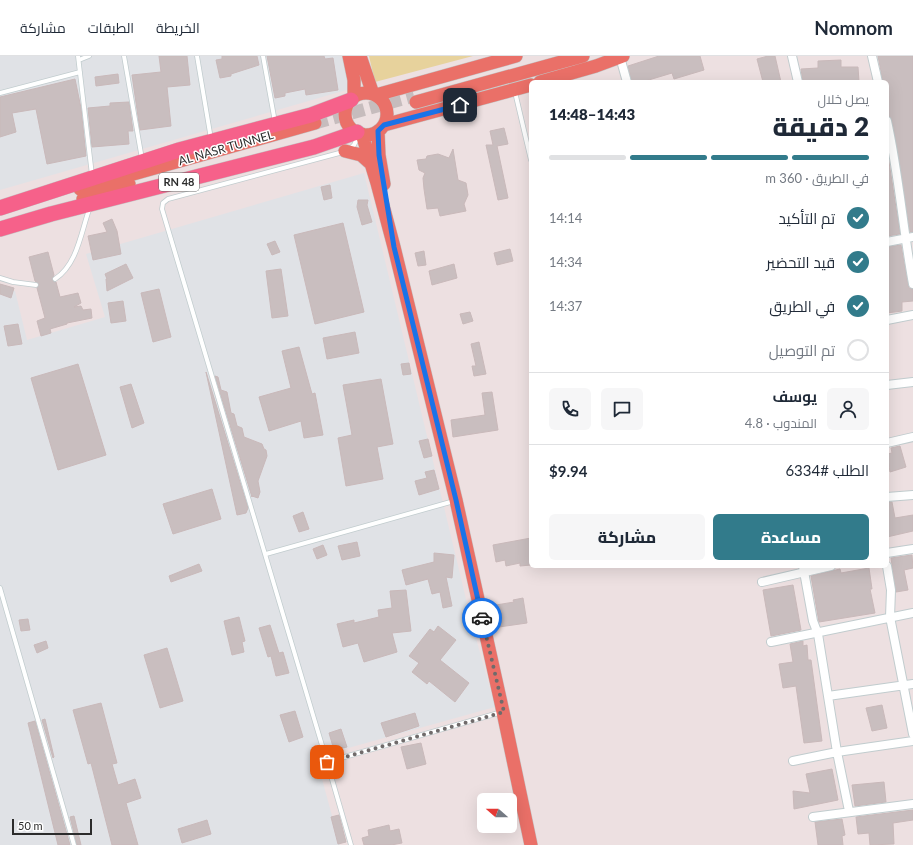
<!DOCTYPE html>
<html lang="ar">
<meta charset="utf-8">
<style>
:root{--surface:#fff;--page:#f6f6f7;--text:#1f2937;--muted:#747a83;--line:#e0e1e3;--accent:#327b8b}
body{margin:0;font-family:Lato,Cairo,sans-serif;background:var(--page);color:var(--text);direction:rtl;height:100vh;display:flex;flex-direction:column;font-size:15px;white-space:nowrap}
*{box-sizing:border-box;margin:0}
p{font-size:13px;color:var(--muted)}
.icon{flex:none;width:22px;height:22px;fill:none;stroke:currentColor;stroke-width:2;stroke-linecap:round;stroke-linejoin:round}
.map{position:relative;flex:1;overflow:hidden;direction:ltr}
.side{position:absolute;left:529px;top:24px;width:360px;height:488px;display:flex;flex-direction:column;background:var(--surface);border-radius:6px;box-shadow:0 4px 16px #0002;direction:rtl}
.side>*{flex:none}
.needle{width:26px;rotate:290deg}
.controls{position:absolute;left:477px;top:737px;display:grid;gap:8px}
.controls a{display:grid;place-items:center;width:40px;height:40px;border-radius:6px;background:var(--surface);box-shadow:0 4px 16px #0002;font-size:20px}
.scale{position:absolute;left:12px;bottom:10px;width:80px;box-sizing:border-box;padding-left:4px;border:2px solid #2c2c2c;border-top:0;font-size:11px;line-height:14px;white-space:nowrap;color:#2c2c2c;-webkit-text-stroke:3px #fff;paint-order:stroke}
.pin{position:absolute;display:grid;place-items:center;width:34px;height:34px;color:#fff;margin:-17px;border-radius:8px;box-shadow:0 2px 6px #0006}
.courier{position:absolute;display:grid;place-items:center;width:40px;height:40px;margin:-20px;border:3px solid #1a73e8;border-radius:50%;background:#fff;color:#222;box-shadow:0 1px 5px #0007}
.head em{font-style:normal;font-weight:800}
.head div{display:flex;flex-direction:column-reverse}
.head{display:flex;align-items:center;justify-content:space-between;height:68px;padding:0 20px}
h1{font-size:26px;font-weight:800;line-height:30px}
.bar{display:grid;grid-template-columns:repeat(4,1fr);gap:6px 4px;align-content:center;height:48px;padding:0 20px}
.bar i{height:5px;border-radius:3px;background:var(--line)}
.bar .active{background:var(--accent)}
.bar p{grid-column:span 4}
.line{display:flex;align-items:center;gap:10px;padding:0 20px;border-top:1px solid var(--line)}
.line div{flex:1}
.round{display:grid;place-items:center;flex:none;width:42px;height:42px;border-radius:6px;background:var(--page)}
ol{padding:0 20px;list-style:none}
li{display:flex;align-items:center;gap:12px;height:44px}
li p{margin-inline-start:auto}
li .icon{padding:4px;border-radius:50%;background:var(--accent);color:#fff;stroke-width:4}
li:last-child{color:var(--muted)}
li i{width:22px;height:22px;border:2px solid var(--line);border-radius:50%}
.button{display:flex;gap:8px;margin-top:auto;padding:8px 20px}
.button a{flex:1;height:46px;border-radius:6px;background:var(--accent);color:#fff;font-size:16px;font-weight:800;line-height:46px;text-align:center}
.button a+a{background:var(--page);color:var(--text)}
header{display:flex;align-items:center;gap:24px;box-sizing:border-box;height:56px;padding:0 20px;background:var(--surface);border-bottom:1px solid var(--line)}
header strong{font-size:19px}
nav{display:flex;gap:22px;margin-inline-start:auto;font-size:14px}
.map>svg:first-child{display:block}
.industrial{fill:#e0e2e6}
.pitch{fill:#e7d29c}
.building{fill:#c9bebf;stroke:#c9b9ba}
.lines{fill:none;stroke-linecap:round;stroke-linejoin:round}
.primary-tunnel{stroke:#c6bcbd;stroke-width:13;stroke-dasharray:13 6;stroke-linecap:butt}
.lane-casing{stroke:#c1ccce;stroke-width:5.5}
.street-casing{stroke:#c1ccce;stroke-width:10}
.primary-casing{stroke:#c4c4c4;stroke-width:14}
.highway-casing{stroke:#c4c4c4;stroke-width:16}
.lane{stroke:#fff;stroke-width:4}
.street{stroke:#fff;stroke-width:8}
.primary{stroke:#ea7068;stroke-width:13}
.highway{stroke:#f6618a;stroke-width:15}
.done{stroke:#706b6b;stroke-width:4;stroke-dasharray:0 7.2}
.route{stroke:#1a73e8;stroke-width:5}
.labels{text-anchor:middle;stroke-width:3;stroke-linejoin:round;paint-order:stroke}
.shield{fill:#fff;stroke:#6b6b6b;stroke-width:1}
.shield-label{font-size:11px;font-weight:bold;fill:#2c2c2c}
.street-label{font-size:12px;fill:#2c2c2c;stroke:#fff}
</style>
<header>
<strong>Nomnom</strong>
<nav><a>الخريطة</a><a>الطبقات</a><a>مشاركة</a></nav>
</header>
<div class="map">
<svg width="913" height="789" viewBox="0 0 913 789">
<rect width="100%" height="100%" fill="#ede0e1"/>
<path class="industrial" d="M 0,0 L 342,0 L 350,33 L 0,134 Z
M 364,117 L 471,564 L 495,651 L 316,701 L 340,789 L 0,789 L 0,231 L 15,235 L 27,284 L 105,261 L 86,198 Z"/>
<path class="pitch" d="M 369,0 L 473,0 L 375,26 Z"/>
<path class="building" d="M 159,0 L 187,0 L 190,29 L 167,31 L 171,70 L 140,74 L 132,19 L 161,16 Z
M 222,0 L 257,0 L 259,9 L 231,18 L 231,20 L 220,22 L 216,4 L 222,3 Z
M 267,0 L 324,0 L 325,3 L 333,2 L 338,34 L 306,39 L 305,33 L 285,37 L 285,40 L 275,42 Z
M 659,0 L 700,0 L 704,14 L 674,23 L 672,17 L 642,26 L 632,26 L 628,10 Z
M 768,0 L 775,0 L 781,26 L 763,26 L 757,3 Z
M 878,0 L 913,0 L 913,176 L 910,176 L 892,64 L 888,60 L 887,55 L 887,26 L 883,26 Z
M 841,4 L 841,11 L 858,11 L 859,26 L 803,26 L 801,13 L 818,12 L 818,5 Z
M 118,18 L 119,27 L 96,30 L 95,21 Z
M 75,23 L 81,52 L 86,100 L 47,108 L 36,53 L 12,57 L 16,76 L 0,81 L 0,41 Z
M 129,46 L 133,75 L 128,75 L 129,88 L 92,91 L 88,52 L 110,50 L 110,47 Z
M 504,72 L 508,88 L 497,90 L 508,142 L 498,144 L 486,89 L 493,89 L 490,75 Z
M 453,93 L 458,124 L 466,127 L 468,139 L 464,148 L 466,155 L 440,160 L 438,152 L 427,153 L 424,133 L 423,122 L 425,117 L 419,114 L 417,104 L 426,103 L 427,100 L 438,98 L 449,102 Z
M 887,93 L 900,178 L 887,180 Z
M 330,129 L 332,142 L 324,144 L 321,131 Z
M 358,144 L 368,144 L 367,149 L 372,166 L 362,169 L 357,151 Z
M 112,163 L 117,175 L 121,198 L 93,204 L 88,180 L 107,176 L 103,167 Z
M 343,167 L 364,256 L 315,268 L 294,179 Z
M 275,185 L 280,196 L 272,199 L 267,188 Z
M 901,189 L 908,229 L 909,232 L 913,233 L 913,245 L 902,246 L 902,255 L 887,257 L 887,191 Z
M 510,193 L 513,205 L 497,209 L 494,197 Z
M 424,195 L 426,209 L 418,210 L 415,197 Z
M 48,196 L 54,219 L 52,224 L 56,226 L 60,241 L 78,237 L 81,247 L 74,251 L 81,250 L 83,254 L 91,253 L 92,262 L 67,267 L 67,268 L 50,273 L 51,277 L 41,280 L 37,265 L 45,262 L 37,232 L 39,228 L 35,225 L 29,201 Z
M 126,208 L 133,222 L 107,235 L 106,223 L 107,223 L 105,218 Z
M 454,208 L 457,222 L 432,229 L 429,215 Z
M 281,213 L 288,260 L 272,262 L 266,215 Z
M 0,228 L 14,232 L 11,242 L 0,238 Z
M 159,233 L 171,281 L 153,286 L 141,237 Z
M 123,245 L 126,265 L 111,267 L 108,247 Z
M 470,256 L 473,265 L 463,268 L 460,258 Z
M 18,268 L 22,288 L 8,290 L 4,270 Z
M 355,276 L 359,297 L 327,303 L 323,282 Z
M 479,286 L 486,318 L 474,320 L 472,310 L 476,310 L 471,288 Z
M 299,291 L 312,338 L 315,337 L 323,379 L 304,382 L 301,365 L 269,375 L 259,341 L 291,332 L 282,295 Z
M 409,307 L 411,318 L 403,319 L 401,308 Z
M 78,308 L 106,399 L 58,414 L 31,322 Z
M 206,316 L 248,452 L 246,457 L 237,459 Z
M 215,320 L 218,321 L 221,334 L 227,336 L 231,357 L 234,358 L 237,370 L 242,372 L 244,381 L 262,388 L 264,393 L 266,394 L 267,400 L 258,425 L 260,436 L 258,442 L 252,440 L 252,441 Z
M 381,323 L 393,388 L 377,391 L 383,423 L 346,430 L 338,382 L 352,379 L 343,329 Z
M 131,328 L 144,367 L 132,372 L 120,331 Z
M 492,336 L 498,374 L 453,381 L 451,364 L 485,359 L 482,337 Z
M 428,383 L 432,400 L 424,402 L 419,385 Z
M 900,390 L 906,411 L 890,416 L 887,398 L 892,397 L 891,392 Z
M 434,414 L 439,433 L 419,439 L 415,425 L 427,422 L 425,416 Z
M 212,433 L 221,463 L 173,478 L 163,448 Z
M 887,446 L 892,446 L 895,462 L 913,459 L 913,475 L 887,481 Z
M 303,456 L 309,473 L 299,476 L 293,460 Z
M 531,482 L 531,509 L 520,510 L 520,507 L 506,510 L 505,504 L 496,506 L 493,489 Z
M 357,486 L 360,500 L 342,504 L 338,490 Z
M 323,489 L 327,499 L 317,503 L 313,493 Z
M 434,497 L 454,499 L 452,522 L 446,521 L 452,550 L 443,552 L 440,536 L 432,538 L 428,523 L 406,529 L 402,514 L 434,506 Z
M 912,499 L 913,512 L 904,514 L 908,534 L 896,536 L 891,502 Z
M 199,508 L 202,515 L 171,526 L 169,520 Z
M 869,512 L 872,533 L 870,533 L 875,557 L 819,566 L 811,520 L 840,513 L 841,517 Z
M 793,529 L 801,574 L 771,580 L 763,534 Z
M 406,534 L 411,575 L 392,577 L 397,596 L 364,606 L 358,587 L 343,591 L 337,568 L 354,564 L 354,567 L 379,561 L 378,554 L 392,552 L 390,535 Z
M 523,542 L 527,567 L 499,571 L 496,549 L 514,546 L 513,544 Z
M 239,561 L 245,585 L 242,586 L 244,596 L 232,599 L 224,565 Z
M 28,563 L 30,574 L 21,575 L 19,564 Z
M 270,569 L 279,597 L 283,596 L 289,617 L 276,620 L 271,600 L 268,601 L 259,572 Z
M 438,570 L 456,584 L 440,604 L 469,627 L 455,646 L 429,625 L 427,628 L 412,616 L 419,607 L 409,600 L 430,573 L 434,576 Z
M 46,585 L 48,592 L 37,597 L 34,589 Z
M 803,585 L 803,590 L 807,589 L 808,604 L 811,604 L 822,685 L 804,687 L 796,630 L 783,632 L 779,608 L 793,606 L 790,588 Z
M 167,592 L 183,645 L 160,652 L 144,599 Z
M 101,647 L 117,707 L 112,708 L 118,729 L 135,723 L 141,742 L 126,747 L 138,789 L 112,789 L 91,707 L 88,708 L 73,654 Z
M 882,649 L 887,672 L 872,675 L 866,652 Z
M 295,655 L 303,681 L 289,686 L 280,659 Z
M 415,657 L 419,670 L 386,681 L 381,667 Z
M 45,663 L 54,701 L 53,702 L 42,664 Z
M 35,665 L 70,789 L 58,789 L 28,667 Z
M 341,673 L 347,691 L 334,694 L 329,677 Z
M 421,687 L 426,708 L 407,713 L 401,691 Z
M 832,713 L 838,744 L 794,753 L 793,735 L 810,737 L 806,718 Z
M 884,726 L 886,746 L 855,750 L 852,729 Z
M 913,754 L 913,764 L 893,767 L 894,788 L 870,789 L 869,777 L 858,778 L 856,761 Z
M 339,759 L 346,786 L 338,788 L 331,761 Z
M 74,760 L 81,789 L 77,789 L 70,761 Z
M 842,763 L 845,779 L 842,780 L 843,789 L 818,789 L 815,766 Z
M 207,764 L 211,778 L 182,787 L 178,773 Z
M 389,769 L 390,775 L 399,773 L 402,787 L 391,789 L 364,789 L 362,782 L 369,780 L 368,774 Z"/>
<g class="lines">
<path class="primary-tunnel" d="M 315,67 L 414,40"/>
<defs>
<path id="lane" d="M 78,0 L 92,119
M 124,0 L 142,103
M 197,0 L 211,83
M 263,0 L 275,66
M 79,4 L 89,0
M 515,36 L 531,104
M 0,37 L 80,16
M 350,93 L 354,89 L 358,81
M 343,96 L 168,143 L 163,147 L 162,153 L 327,706 L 351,789
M 0,222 L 13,226 L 36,229
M 55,223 C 78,208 81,175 90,151
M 266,498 L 454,445
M 0,532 L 74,789
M 327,706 L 502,656"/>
<path id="street" d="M 792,0 L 798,26
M 872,0 L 878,26
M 620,1 L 627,26
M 887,65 C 899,119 903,174 913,228
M 887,186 L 913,181
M 887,264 L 913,259
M 887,329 L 913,326
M 887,387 L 913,381
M 887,441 L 913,439
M 887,497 L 913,493
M 803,510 L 813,565 L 818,578 L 837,696 L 849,755
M 887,510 L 891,534 L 890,561 L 913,678
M 762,526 L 831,510
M 771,586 L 913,557
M 828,640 L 913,628
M 793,705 L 837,696 L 913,685
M 813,761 L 913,748"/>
<path id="primary" d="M 349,0 L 354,24 L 354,41
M 360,0 L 373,38
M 540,26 L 596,10 L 623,0
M345 58a21 21 0 1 1 42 0a21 21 0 1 1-42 0Z
M 376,39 L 516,0
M 416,46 L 583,0
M 384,69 L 531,29
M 378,75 L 379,99 L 384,128
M 362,78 L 377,127 L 394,191 L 456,444 L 503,656 L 531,789
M 345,95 L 361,99 L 370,107
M 80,133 L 315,67
M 83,143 L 129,128"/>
<path id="highway" d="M 0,152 L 179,94 L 311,59 L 351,44
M 0,173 L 51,158 L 314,91 L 357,76"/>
</defs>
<use href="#lane" class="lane-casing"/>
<use href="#street" class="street-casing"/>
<use href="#primary" class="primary-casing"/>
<use href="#highway" class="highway-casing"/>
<use href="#lane" class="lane"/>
<use href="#street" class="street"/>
<use href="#primary" class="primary"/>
<use href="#highway" class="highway"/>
</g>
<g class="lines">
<path class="done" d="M 327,706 L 504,656 L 482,562"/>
<path class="route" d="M 460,49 L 384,69 L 378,75 L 379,99 L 394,191 L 456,444 L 482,562"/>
</g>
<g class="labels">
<rect class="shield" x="159" y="117" width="40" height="18" rx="3"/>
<g class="shield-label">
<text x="179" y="130">RN 48</text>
</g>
<g class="street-label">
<text transform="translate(226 92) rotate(-16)" y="4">AL NASR TUNNEL</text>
</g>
</g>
</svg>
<div class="controls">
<a><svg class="needle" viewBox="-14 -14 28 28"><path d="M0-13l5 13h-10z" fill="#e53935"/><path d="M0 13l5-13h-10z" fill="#747a83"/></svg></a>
</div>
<div class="scale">50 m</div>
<div class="pin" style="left:327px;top:706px;background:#ea580c"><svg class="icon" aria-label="bag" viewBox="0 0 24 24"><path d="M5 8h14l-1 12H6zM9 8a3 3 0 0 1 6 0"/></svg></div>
<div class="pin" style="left:460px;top:49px;background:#1f2937"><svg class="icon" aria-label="home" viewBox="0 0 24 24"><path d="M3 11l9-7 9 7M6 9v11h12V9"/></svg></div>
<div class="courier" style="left:482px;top:562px"><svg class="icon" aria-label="car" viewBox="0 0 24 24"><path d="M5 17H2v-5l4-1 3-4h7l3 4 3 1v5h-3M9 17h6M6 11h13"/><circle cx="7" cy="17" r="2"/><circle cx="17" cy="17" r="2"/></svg></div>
<section class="side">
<div class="head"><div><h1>2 دقيقة</h1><p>يصل خلال</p></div><em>14:43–14:48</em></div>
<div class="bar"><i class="active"></i><i class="active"></i><i class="active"></i><i></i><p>في الطريق · 360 m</p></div>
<ol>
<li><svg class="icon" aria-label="check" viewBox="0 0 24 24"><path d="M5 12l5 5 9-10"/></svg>تم التأكيد<p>14:14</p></li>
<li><svg class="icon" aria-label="check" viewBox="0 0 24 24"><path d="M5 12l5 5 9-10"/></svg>قيد التحضير<p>14:34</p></li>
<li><svg class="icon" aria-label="check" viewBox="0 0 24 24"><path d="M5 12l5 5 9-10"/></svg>في الطريق<p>14:37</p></li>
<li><i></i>تم التوصيل</li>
</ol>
<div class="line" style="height:72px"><a class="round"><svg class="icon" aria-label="person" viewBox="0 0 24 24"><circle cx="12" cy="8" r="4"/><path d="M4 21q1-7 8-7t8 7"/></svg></a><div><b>يوسف</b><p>المندوب · 4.8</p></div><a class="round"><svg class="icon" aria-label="chat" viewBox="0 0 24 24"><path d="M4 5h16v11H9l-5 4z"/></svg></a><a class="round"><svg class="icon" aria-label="phone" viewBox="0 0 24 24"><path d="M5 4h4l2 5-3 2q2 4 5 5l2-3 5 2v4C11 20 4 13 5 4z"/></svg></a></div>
<div class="line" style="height:52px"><div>الطلب #6334</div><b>$9.94</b></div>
<div class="button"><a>مساعدة</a><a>مشاركة</a></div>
</section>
</div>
